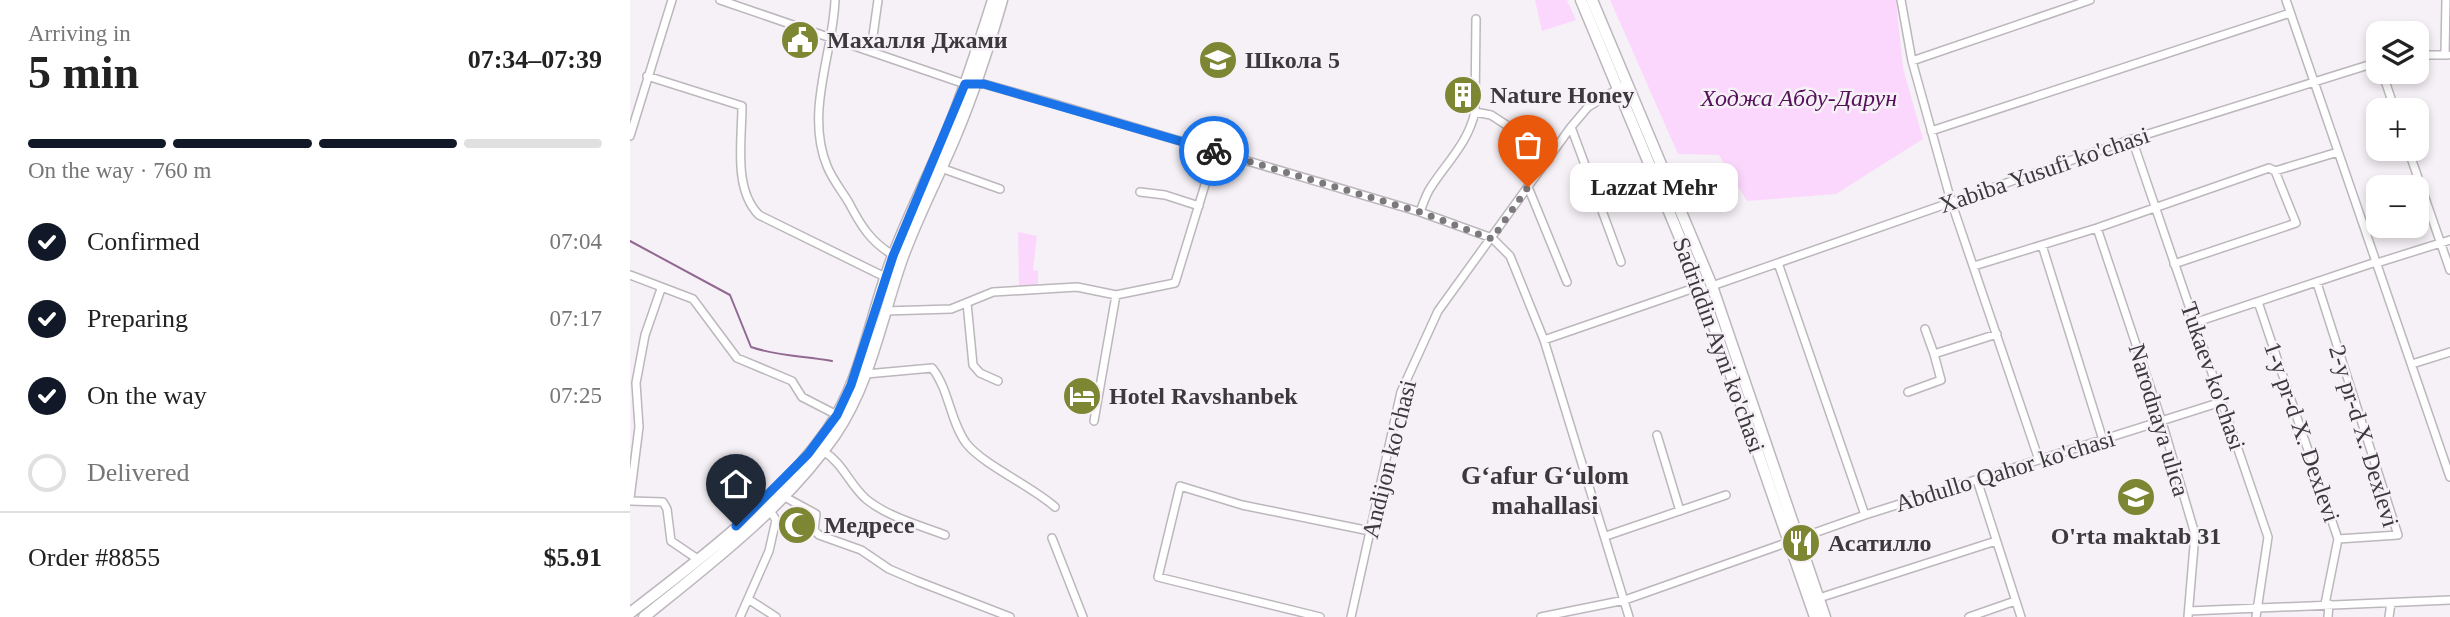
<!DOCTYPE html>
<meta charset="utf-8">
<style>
:root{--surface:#fff;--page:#f2f2f2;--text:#222;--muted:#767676;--line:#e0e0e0;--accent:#111827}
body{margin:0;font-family:Georgia,serif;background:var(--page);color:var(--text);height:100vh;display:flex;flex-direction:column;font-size:26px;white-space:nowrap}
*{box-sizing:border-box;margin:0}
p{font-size:23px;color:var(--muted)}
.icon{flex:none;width:38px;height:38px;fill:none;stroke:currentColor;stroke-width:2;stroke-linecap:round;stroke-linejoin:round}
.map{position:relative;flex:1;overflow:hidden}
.drawer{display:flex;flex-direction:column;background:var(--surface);width:630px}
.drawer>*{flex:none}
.fabs{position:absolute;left:1736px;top:21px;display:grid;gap:14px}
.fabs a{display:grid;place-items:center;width:63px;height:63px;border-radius:14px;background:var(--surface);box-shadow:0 4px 10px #0003;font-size:35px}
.pin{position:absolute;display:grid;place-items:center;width:60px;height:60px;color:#fff;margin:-72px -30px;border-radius:50% 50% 50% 0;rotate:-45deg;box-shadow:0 0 7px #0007}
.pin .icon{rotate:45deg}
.courier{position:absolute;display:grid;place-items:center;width:70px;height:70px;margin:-35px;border:5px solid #1a73e8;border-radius:50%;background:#fff;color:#222;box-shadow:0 2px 9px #0007}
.bubble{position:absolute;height:49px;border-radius:14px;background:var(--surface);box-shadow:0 4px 10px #0003;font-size:23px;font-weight:700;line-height:49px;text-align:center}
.headline em{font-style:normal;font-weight:700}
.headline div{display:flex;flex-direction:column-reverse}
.headline{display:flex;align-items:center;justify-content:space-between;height:119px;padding:0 28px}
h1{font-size:46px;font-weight:700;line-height:52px}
.bar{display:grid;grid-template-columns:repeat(4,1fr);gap:10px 7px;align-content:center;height:84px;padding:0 28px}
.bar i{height:9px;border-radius:5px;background:var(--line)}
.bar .current{background:var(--accent)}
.bar p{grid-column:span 4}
.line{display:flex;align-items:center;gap:18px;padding:0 28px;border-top:2px solid var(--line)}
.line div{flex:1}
ol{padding:0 28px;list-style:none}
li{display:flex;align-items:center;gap:21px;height:77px}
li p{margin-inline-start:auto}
li .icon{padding:7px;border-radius:50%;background:var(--accent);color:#fff;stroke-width:4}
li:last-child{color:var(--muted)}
li i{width:38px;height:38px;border:4px solid var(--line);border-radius:50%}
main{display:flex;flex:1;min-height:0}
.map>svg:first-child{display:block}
.green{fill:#fcd7fd}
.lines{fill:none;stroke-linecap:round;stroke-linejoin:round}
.stream{stroke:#906892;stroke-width:2}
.minor-casing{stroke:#bcb7bc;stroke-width:10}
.major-casing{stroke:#bcb7bc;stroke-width:13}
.minor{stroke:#fff;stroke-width:7}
.major{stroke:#fff;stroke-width:10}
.done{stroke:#7c797c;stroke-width:7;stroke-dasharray:0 12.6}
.route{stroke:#1a73e8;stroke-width:9}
.labels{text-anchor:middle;stroke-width:5;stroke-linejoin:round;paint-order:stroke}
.poi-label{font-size:24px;font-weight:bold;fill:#3b393b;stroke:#f6f1f6;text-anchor:start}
.park-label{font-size:24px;font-style:italic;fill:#56105b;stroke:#f6f1f6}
.street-label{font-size:24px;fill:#3b393b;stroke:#f6f1f6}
.neighbourhood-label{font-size:26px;font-weight:bold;fill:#3b393b;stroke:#f6f1f6}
</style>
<main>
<section class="drawer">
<div class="headline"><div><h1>5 min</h1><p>Arriving in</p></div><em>07:34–07:39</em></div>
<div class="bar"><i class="current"></i><i class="current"></i><i class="current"></i><i></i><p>On the way · 760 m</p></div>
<ol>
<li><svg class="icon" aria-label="check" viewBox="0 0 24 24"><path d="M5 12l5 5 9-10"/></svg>Confirmed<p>07:04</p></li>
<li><svg class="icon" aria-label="check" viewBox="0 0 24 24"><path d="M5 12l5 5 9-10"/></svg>Preparing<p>07:17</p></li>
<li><svg class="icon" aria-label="check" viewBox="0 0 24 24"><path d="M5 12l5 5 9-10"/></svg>On the way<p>07:25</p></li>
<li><i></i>Delivered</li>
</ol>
<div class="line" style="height:91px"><div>Order #8855</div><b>$5.91</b></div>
</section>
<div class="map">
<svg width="1820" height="617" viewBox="0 0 1820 617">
<rect width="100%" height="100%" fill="#f6f1f6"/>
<path class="green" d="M 905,0 L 937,0 L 946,20 L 912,31 Z
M 980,0 L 1266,0 L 1273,68 L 1293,139 L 1206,194 L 1117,201 L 1089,155 L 1048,154 Z
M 388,232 L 407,236 L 403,270 L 408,271 L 408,286 L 389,286 Z"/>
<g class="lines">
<path class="stream" d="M 0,241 L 100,295 L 121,347 C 147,356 174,356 202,361"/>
<defs>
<path id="minor" d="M 90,0 L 335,84 L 354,84 L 422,103 L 790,212 L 862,238 L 880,256 L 914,340 L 999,617
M 205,0 C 203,54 175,112 197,166 C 202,179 212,191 219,203 C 231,226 241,242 263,255
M 1271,0 L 1282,61 L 1321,201 L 1409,460
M 1656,0 L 1820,477
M 241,50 L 248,0
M 1787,55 L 1818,55
M 1815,55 L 1816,0
M 1282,61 L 1460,0
M 1752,72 L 1765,110
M 17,76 L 112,106 C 112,140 103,189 129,215 L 255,277
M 845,112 L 861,115 L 921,154
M 941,127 L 991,262
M 1301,131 L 1660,13
M 0,136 L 42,0
M 1502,139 L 1638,537 L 1626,617
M 1778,149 L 1820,270
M 311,168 L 370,189
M 898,187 L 937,282
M 510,192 L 535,195 L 569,206
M 790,212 C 793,204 796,194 801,187 C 817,162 838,143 845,112 L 846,19
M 1467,228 L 1532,422 L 1565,534 L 1558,617
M 1412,245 L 1473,440
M 1148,263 L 1235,515
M 1747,263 L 1820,240
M 1544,264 L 1666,223 L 1645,171
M 1344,266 L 1467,228 L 1639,168 L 1645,171 L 1708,152
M 0,275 L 63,299 L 107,358 L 162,381 L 172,397 L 207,415
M 1687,283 L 1768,535 L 1708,539
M 1082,286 L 1502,139 L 1748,62
M 1628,302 L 1708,539 L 1695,604
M 337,303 L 343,365 L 350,373 L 368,381
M 255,311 L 321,309 L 363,292 L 447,287 L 486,295 L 545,283 L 585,152
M 1564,323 L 1746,262
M 1295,329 L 1304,354
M 914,340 L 1070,286
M 1782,364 L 1820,352
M 236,374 L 302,368 C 319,389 320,421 336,443 C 353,465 402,486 425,507
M 1278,392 L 1311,380 L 1304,354 L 1367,334
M 464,421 L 486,295
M 1027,435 L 1050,511
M 193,451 C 213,463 219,484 236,499 C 258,517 289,525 315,535
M 1347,480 L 1391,617
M 153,496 L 186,514 L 184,530 L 189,535 L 231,550 L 259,569 L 287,581 L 380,617
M 0,498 L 9,427 L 6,383 L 15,335 L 31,289
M 0,501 L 33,502 L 37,509 L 41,541 L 69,560
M 976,536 L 1096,495
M 422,538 L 453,617
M 1189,598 L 1366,541
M 118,599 L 146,617
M 1559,611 L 1820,600
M 110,617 L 139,551 L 146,520 L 139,509
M 690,617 L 528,577 L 550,486 L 612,505 L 740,531
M 721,617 L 771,392 L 808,311 L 941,127 L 958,107 L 991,87
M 911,617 L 995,600 L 1235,515 L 1591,402
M 1339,617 L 1385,601
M 1698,617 L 1699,604
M 1759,617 L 1761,603"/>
<path id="major" d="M 951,0 L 1070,286 L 1185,617
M 962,0 L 1082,286 L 1195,617
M 0,613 C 68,561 149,500 198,429 C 233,378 240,314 263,256 C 279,214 300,173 318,130 C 335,88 349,44 363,0
M 14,617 C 81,563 156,506 205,435 C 240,383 251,320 271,262 C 286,219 308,178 326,135 C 344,92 359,46 372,0"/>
</defs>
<use href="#minor" class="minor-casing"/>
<use href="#major" class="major-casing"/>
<use href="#minor" class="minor"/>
<use href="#major" class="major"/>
</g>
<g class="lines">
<path class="done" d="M 584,151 L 790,212 L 862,239 L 898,187"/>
<path class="route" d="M 106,526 L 178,454 L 207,415 L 221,385 L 263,256 L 335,84 L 354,84 L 584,151"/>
</g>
<defs>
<symbol id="civic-disc" viewBox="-11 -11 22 22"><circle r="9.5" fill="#7d8633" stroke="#f6f1f6"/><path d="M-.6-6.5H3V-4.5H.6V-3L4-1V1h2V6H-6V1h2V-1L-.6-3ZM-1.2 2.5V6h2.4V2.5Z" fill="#fff"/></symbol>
<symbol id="school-disc" viewBox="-11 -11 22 22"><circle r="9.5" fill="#7d8633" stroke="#f6f1f6"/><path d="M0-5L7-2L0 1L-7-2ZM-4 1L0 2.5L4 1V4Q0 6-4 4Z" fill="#fff"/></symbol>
<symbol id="building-disc" viewBox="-11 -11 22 22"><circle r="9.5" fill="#7d8633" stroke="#f6f1f6"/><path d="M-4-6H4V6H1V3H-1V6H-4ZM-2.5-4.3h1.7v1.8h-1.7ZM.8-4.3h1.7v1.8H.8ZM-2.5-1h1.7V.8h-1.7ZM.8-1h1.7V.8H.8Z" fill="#fff"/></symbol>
<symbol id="hotel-disc" viewBox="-11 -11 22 22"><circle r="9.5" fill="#7d8633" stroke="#f6f1f6"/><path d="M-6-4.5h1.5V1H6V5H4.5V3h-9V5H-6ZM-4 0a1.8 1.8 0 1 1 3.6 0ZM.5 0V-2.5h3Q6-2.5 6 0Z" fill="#fff"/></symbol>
<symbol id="mosque-disc" viewBox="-11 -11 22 22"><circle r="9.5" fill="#7d8633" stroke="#f6f1f6"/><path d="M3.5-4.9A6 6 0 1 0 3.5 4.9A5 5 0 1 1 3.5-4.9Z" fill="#fff"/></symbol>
<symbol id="restaurant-disc" viewBox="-11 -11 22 22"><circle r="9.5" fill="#7d8633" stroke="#f6f1f6"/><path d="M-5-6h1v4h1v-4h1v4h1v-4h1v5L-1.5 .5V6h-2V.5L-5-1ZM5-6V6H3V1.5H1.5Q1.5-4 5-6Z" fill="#fff"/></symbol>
</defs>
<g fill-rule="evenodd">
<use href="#civic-disc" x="148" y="18" width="44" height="44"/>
<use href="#school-disc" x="566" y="38" width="44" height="44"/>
<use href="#building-disc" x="811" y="73" width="44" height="44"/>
<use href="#hotel-disc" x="430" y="374" width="44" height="44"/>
<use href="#school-disc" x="1484" y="475" width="44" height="44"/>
<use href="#mosque-disc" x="145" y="503" width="44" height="44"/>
<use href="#restaurant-disc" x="1149" y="521" width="44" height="44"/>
</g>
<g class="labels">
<g class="poi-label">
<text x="197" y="48">Махалля Джами</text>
<text x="615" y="68">Школа 5</text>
<text x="860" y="103">Nature Honey</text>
<text x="479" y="404">Hotel Ravshanbek</text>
<text x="194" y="533">Медресе</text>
<text x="1506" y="544" text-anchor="middle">O'rta maktab 31</text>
<text x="1198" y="551">Асатилло</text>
</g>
<g class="park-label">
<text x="1169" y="106">Ходжа Абду-Дарун</text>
</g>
<g class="street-label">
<text transform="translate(1414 170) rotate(-19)" y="8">Xabiba Yusufi ko'chasi</text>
<text transform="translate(1089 345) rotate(70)" y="8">Sadriddin Ayni ko'chasi</text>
<text transform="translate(1583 376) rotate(71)" y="8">Tukaev ko'chasi</text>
<text transform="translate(1529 420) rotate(73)" y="8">Narodnaya ulica</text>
<text transform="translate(1672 432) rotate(71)" y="8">1-y pr-d X. Dexlevi</text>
<text transform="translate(1734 436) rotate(73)" y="8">2-y pr-d X. Dexlevi</text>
<text transform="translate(759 459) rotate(-76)" y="8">Andijon ko'chasi</text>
<text transform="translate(1375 471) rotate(-17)" y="8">Abdullo Qahor ko'chasi</text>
</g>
<g class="neighbourhood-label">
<text x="915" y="484">Gʻafur Gʻulom<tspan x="915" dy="30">mahallasi</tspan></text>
</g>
</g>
</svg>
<div class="fabs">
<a><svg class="icon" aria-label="layers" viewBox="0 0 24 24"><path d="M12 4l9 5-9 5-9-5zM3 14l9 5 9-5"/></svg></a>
<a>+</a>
<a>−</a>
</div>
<div class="pin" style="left:898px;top:187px;background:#ea580c"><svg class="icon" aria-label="bag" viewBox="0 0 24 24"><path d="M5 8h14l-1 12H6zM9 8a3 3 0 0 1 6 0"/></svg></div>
<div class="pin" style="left:106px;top:526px;background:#1f2937"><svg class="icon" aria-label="home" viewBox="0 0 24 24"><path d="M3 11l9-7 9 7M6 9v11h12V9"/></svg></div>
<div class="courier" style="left:584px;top:151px"><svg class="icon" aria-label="bike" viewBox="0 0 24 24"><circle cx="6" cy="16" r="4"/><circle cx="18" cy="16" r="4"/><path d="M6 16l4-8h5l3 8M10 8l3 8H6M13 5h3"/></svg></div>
<div class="bubble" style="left:940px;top:163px;width:168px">Lazzat Mehr</div>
</div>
</main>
